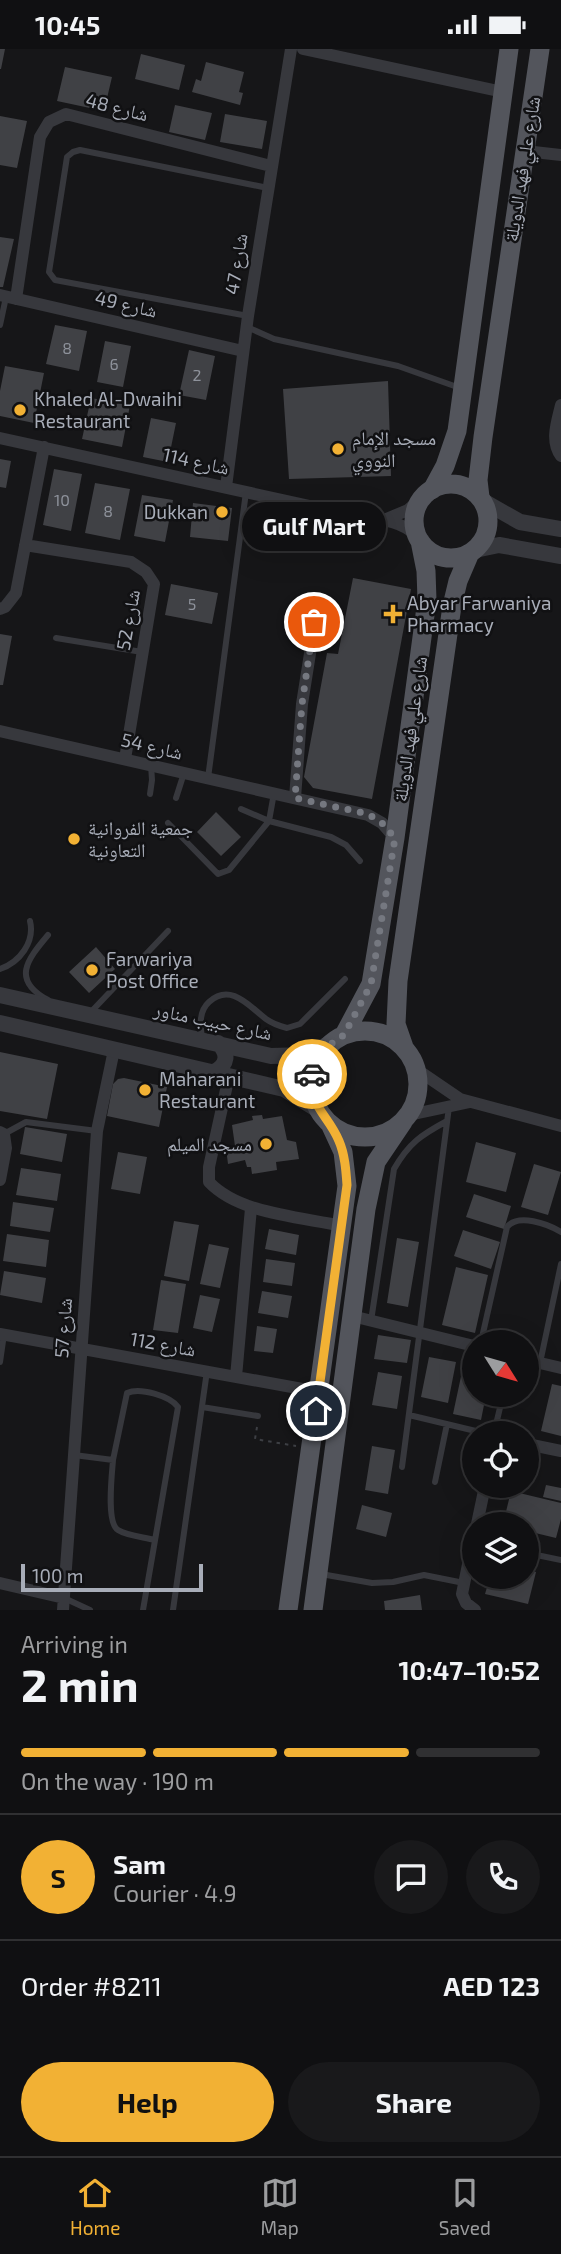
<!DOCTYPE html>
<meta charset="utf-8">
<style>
:root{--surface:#101012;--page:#19191b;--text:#f1f3f6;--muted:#9c9d9f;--line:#303032;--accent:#f2b134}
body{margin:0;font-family:"Exo 2","Noto Naskh Arabic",sans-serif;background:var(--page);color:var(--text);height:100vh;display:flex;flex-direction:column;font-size:26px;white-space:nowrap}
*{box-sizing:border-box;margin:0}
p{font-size:23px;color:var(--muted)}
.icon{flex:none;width:38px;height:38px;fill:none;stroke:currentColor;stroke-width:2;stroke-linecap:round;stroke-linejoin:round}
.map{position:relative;height:1561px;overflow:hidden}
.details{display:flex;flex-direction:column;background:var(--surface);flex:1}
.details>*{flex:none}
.needle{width:46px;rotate:127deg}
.controls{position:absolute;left:462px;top:1281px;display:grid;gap:14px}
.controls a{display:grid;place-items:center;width:77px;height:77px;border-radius:50%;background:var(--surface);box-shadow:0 7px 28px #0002,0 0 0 2px var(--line);font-size:35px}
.scale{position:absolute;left:21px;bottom:18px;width:182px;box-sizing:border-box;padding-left:7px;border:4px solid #a8adb8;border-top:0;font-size:19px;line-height:24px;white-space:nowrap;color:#a8adb8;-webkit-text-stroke:5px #111113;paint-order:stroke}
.pin{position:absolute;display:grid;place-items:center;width:60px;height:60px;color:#fff;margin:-30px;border:4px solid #fff;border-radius:50%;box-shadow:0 2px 7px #0007}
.courier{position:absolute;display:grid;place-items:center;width:70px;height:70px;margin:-35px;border:5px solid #f2b134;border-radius:50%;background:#fff;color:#222;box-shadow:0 2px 9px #0007}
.bubble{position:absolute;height:49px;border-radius:24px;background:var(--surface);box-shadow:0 7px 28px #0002,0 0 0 2px var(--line);font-size:23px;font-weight:700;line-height:49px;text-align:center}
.summary em{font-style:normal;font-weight:700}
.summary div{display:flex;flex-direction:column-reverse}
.summary{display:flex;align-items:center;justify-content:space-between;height:119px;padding:0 21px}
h1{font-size:46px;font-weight:700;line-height:52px}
.bar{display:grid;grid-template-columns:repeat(4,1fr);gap:10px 7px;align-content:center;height:84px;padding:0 21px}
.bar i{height:9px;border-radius:5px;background:var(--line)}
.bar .current{background:var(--accent)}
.bar p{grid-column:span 4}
.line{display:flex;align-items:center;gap:18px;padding:0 21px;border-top:2px solid var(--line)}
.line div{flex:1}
.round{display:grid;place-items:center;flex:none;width:74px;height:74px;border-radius:37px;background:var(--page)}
.cta{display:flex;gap:14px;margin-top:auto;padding:14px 21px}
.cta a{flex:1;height:80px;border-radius:42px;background:var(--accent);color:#111;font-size:28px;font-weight:700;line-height:80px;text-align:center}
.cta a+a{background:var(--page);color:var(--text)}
.status{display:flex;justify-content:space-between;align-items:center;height:49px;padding:0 35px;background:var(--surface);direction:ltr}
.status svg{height:19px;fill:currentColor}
.tabs{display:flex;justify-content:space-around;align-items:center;height:98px;border-top:2px solid var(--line);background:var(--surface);font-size:19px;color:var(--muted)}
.tabs a{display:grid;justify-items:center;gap:4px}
.tabs .current{color:var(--accent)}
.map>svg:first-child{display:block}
.building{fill:#404145}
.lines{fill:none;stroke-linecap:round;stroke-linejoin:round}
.path{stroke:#3d3f44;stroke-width:2;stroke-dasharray:3.5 5;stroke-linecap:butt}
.service{stroke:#37383d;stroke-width:6}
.minor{stroke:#37383d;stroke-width:12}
.tertiary{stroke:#37383d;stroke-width:16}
.primary{stroke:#53555c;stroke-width:19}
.done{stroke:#757880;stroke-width:7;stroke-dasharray:0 12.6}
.route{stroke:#f2b134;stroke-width:9}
.poi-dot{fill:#f2b134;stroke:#111113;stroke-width:2.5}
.labels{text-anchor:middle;stroke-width:5;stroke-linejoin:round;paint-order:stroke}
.number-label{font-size:16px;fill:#8e929b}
.street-label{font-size:19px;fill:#a8adb8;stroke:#111113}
.poi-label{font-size:19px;fill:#a8adb8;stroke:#111113;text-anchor:start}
</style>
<div class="status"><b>10:45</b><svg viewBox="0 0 49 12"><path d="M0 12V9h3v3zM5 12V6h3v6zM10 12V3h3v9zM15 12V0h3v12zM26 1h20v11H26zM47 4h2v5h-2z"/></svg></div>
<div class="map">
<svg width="561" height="1561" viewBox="0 0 561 1561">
<rect width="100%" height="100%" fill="#161618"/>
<path class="building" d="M 0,0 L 5,0 L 1,20 L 0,20 Z
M 141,5 L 185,16 L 179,41 L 135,30 Z
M 206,13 L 244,23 L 239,43 L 243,44 L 240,56 L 192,43 L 196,30 L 201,32 Z
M 65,18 L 112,28 L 104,62 L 57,52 Z
M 175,56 L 212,64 L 205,91 L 169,83 Z
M 225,65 L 267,72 L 262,100 L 220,93 Z
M 0,67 L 27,72 L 17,119 L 0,116 Z
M 0,188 L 14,190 L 3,238 L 0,238 Z
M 55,276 L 87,282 L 79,322 L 46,315 Z
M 105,292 L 131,297 L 123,338 L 97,333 Z
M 189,301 L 215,307 L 206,351 L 179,346 Z
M 5,317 L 44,324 L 34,374 L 0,367 L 0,342 Z
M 388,332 L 391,427 L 289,430 L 283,340 Z
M 91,349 L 130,356 L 122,398 L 82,390 Z
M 151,369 L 176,374 L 168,413 L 143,408 Z
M 0,410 L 11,412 L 6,439 L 0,438 Z
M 54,420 L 82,425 L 71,482 L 43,476 Z
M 95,434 L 130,440 L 120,491 L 85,484 Z
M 142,446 L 173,451 L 165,493 L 134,487 Z
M 193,454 L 232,459 L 228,492 L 190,488 Z
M 296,461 L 310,464 L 307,476 L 294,473 Z
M 353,529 L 411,540 L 372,750 L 313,739 L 304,728 L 327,604 L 338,605 Z
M 171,535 L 218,544 L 212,575 L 165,566 Z
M 0,585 L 12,587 L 3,636 L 0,636 Z
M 216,763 L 241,788 L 221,807 L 197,783 Z
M 96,898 L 115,920 L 89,944 L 69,923 Z
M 0,1003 L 58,1015 L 47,1070 L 0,1062 Z
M 124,1029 L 167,1038 L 159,1078 L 107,1067 L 113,1035 L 118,1030 Z
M 262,1066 L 263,1070 L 282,1067 L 287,1091 L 296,1093 L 299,1110 L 276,1113 L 277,1121 L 252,1125 L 251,1118 L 247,1118 L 245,1111 L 228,1115 L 226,1099 L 235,1097 L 232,1076 L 253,1071 L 252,1067 Z
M 25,1078 L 67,1085 L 62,1113 L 20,1105 Z
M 476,1093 L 516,1104 L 506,1143 L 466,1133 Z
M 118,1103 L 147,1108 L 140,1145 L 111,1140 Z
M 534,1115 L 561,1123 L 548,1166 L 521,1158 Z
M 21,1119 L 61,1125 L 57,1152 L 16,1146 Z
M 474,1145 L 511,1157 L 504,1180 L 466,1168 Z
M 13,1153 L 54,1159 L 50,1183 L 10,1177 Z
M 174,1172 L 199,1176 L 189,1232 L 164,1227 Z
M 269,1180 L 299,1186 L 296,1206 L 265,1200 Z
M 463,1181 L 500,1193 L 491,1220 L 454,1207 Z
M 7,1185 L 49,1191 L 46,1218 L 3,1212 Z
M 397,1189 L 419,1193 L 408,1258 L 387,1254 Z
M 209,1195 L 229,1199 L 220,1239 L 200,1235 Z
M 266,1210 L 295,1214 L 292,1237 L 263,1233 Z
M 456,1218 L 488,1226 L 475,1284 L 442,1276 Z
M 4,1222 L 46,1229 L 42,1254 L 0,1246 Z
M 161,1231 L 186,1235 L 178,1284 L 153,1281 Z
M 262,1242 L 292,1247 L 288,1269 L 258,1264 Z
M 200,1246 L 220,1250 L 212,1283 L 193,1279 Z
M 257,1277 L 277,1280 L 273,1304 L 254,1302 Z
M 378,1286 L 411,1291 L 407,1314 L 374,1310 Z
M 429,1308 L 456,1313 L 448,1354 L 421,1348 Z
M 463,1318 L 474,1320 L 474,1346 L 486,1346 L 481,1371 L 453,1365 Z
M 378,1323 L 402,1327 L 397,1360 L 372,1356 Z
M 552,1335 L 561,1337 L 561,1387 L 541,1382 Z
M 372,1397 L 395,1401 L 388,1445 L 365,1441 Z
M 546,1436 L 561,1439 L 561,1452 L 543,1448 Z
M 511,1442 L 561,1454 L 561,1470 L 556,1489 L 527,1482 L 527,1475 L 503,1475 Z
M 362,1456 L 392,1464 L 386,1488 L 356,1480 Z
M 527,1520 L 536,1523 L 528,1555 L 485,1545 L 490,1528 L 527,1528 Z
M 420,1546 L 422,1561 L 385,1561 L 384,1552 Z"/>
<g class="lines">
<path class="path" d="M 257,1378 L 255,1390 L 296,1397"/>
<path class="service" d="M 248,267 L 55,231 L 49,223 L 67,108 L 73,103 L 80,101 L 268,139
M 0,276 L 6,248
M 247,278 L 274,290 L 398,317 L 460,339
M 56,589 L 142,603
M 208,729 L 246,443
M 150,745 L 152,731 L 151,716
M 176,749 L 184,724
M 241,760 L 269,772 L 331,788 L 346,796 L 360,812
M 168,774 L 218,825 L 229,821 L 269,772 L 274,744
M 48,886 C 27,911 11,931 48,951
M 0,920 C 20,913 35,893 30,872
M 89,965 L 168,882
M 202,989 C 200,976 199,962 209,953 C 231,933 250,958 266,970 C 273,975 279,977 287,979 L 300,975 L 345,930
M 4,1085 L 26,1073 L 97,1082
M 371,1272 L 394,1120 C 409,1094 421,1086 447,1072
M 481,1293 L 507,1178 C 518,1164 548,1175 561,1183
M 0,1313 L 4,1285
M 540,1314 L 561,1215
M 202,1358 L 258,1367
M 409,1366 L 484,1384
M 494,1384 L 503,1346
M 74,1406 L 113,1411 L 127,1344 C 140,1338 170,1347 178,1358 L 143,1561
M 113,1411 C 112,1425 106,1474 118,1481 C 127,1487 144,1488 155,1491
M 402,1418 L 449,1058
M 435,1433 L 447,1375
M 527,1504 L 561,1511
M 321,1525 L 372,1534 L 393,1533 L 424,1526 L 464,1534
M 64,1549 L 90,1561
M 173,1561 L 207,1322"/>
<path class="minor" d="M 303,0 L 503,43
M 525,102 L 561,106
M 0,246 L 243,302
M 16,250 L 40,88 L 49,73 L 66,65 L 271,117
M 561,356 C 557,373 550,392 561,407
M 0,389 L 355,467 C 377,470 402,471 418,488
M 226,438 L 248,267 L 291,0
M 384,471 L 408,461 L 426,445
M 25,496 L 131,513 L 146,523 L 154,535 L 125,710
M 0,560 L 5,558 L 16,544 L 44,398
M 0,682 L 368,766 L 382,774 L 395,789
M 295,749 L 302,655 L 315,573
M 416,1020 L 460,1050 L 561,1077
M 229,1027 L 209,1118 L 209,1133 C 239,1165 301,1168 342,1177
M 409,1066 L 470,1053
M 0,1083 L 4,1085 L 6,1099 L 0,1131
M 352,1267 L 474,1297
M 0,1285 L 319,1343
M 527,1311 L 561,1319
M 236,1328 L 251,1159
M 527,1395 L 561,1402
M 477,1475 L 485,1437
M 474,1486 L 462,1545 L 466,1554 L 475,1561
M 0,1534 L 64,1549
M 63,1561 L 97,1082 L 114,1001"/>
<path class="tertiary" d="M 483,452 L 520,473 L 561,480
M 475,501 L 499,496 L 561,507
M 0,946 L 271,1007 L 307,1006 L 334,992
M 0,974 L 284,1040 L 318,1061
M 214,1023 C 228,1016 229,1004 218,994"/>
<path class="primary" d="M414 472a37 37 0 1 1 74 0a37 37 0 1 1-74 0Z
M 432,441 L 445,417 L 457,382 L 509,0
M 480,448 L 478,431 L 483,388 L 540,0
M312 1035a53 53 0 1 1 106 0a53 53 0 1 1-106 0Z
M 344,986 L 371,935 L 395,789 L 427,551 L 426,522 L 420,492
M 404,998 L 396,975 L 398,932 L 452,557 L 458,532 L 470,504
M 288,1561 L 347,1137 L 343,1103 L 331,1077
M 313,1561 L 366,1160 L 376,1113 L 403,1073"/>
</g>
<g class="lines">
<path class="done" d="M 312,1025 L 317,1011 L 324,1000 L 344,986 L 371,935 L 395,789 L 382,774 L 368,765 L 295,749 L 302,655 L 314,573"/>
<path class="route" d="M 312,1025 C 309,1059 328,1065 339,1092 C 345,1106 346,1122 347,1136 L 316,1362"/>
</g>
<g class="poi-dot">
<circle cx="20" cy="361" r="7"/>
<circle cx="338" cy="400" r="7"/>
<circle cx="222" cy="463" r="7"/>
<path d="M389.5 554.5h7v7h7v7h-7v7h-7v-7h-7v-7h7z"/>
<circle cx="74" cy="790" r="7"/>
<circle cx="92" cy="921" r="7"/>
<circle cx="145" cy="1041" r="7"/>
<circle cx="266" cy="1095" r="7"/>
</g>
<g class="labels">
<g class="number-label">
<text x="67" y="305">8</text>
<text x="114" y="321">6</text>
<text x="197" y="332">2</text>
<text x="62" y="457">10</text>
<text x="108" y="468">8</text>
<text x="192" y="561">5</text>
</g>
<g class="street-label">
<text transform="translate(117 58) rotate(14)" y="7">شارع 48</text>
<text transform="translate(522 120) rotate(-81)" y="7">شارع علي فهد الدويلة</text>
<text transform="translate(236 215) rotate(-81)" y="7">شارع 47</text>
<text transform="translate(126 255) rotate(13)" y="7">شارع 49</text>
<text transform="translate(196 412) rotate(12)" y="7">شارع 114</text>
<text transform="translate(128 571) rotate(-80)" y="7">شارع 52</text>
<text transform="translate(410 680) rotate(-82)" y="7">شارع علي فهد الدويلة</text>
<text transform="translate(152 697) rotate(13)" y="7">شارع 54</text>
<text transform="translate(213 972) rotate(12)" y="7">شارع حبيب مناور</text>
<text transform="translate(63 1279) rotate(-86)" y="7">شارع 57</text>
<text transform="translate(163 1295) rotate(10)" y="7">شارع 112</text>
</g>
<g class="poi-label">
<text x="34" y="357">Khaled Al-Dwaihi<tspan x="34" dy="22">Restaurant</tspan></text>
<text x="352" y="396">مسجد الإمام<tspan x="352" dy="22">النووي</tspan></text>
<text x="208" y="470" text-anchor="end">Dukkan</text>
<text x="407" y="561">Abyar Farwaniya<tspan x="407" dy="22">Pharmacy</tspan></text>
<text x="88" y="786">جمعية الفروانية<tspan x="88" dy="22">التعاونية</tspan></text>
<text x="106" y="917">Farwariya<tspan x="106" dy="22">Post Office</tspan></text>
<text x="159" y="1037">Maharani<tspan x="159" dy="22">Restaurant</tspan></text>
<text x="252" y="1102" text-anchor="end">مسجد الميلم</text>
</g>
</g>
</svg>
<div class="controls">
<a><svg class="needle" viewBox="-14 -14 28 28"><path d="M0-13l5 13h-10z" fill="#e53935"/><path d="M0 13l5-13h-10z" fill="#9c9d9f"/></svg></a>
<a><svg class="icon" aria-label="locate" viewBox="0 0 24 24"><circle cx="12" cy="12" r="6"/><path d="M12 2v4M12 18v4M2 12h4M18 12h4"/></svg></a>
<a><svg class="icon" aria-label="layers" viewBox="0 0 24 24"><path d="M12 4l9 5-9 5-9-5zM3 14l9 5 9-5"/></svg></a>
</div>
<div class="scale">100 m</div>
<div class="pin" style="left:314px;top:573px;background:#ea580c"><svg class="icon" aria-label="bag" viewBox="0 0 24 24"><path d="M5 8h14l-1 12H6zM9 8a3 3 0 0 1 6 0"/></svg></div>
<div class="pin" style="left:316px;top:1362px;background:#1f2937"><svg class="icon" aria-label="home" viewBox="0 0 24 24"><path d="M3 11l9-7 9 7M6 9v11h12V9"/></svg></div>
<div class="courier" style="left:312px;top:1025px"><svg class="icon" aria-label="car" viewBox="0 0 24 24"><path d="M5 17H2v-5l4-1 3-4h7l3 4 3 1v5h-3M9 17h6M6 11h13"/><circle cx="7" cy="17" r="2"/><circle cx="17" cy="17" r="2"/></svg></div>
<div class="bubble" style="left:242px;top:453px;width:144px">Gulf Mart</div>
</div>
<section class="details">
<div class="summary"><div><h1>2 min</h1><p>Arriving in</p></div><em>10:47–10:52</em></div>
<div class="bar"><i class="current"></i><i class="current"></i><i class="current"></i><i></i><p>On the way · 190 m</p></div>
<div class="line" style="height:126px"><b class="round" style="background:var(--accent);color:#111">S</b><div><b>Sam</b><p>Courier · 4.9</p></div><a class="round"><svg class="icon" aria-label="chat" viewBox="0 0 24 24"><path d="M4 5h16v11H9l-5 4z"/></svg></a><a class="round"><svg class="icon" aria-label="phone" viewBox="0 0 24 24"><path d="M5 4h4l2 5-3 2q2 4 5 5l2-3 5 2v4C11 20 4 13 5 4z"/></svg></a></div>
<div class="line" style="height:91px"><div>Order #8211</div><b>AED 123</b></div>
<div class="cta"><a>Help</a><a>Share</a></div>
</section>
<nav class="tabs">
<a class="current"><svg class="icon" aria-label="home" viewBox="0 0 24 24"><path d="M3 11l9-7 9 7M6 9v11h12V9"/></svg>Home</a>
<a><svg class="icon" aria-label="map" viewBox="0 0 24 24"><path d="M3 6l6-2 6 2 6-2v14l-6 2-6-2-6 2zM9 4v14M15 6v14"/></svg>Map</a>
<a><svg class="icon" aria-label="saved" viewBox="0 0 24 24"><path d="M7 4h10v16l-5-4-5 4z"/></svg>Saved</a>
</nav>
